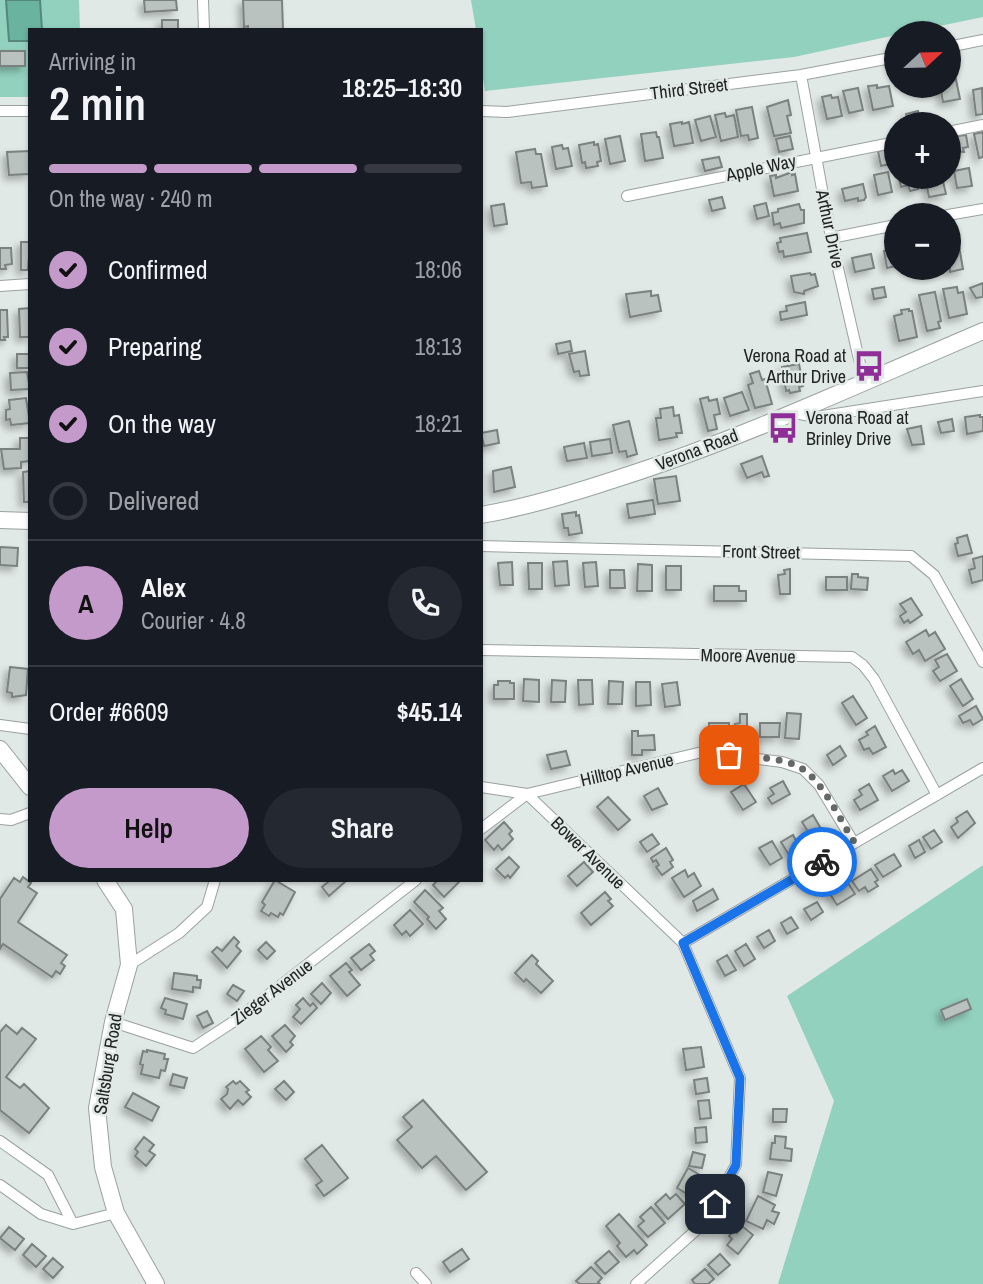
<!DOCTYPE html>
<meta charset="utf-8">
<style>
:root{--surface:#171b24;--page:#242831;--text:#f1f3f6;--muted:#9ea1a6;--line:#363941;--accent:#c49acb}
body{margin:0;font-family:"Archivo Narrow",sans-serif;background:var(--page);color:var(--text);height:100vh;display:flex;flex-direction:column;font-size:26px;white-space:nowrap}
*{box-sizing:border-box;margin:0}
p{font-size:23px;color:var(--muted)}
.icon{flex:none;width:38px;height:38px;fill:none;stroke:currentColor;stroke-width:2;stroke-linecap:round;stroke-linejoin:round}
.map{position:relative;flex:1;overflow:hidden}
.drawer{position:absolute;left:28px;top:28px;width:455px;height:854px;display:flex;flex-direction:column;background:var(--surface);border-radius:0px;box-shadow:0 2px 5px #0004}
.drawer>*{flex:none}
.needle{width:46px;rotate:68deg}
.controls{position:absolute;left:884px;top:21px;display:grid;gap:14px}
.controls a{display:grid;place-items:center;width:77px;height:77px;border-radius:50%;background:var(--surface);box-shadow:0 2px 5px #0004;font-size:35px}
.pin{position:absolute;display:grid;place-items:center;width:60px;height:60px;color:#fff;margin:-30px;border-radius:14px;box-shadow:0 4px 10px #0006}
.courier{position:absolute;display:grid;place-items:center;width:70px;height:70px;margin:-35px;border:5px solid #1a73e8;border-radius:50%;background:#fff;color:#222;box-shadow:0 2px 9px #0007}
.summary em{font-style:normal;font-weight:600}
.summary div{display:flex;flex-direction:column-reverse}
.summary{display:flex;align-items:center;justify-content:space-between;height:119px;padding:0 21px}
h1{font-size:46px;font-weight:600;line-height:52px}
.bar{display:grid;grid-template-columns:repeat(4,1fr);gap:10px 7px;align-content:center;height:84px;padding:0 21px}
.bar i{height:9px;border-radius:5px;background:var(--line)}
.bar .current{background:var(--accent)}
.bar p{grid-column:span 4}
.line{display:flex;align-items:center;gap:18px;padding:0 21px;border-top:2px solid var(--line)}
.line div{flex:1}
.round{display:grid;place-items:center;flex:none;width:74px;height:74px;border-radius:37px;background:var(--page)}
ol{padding:0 21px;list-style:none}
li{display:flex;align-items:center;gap:21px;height:77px}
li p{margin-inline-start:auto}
li .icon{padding:7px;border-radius:50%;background:var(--accent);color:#111;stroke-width:4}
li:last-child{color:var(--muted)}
li i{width:38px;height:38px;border:4px solid var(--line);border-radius:50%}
.button{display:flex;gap:14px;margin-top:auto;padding:14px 21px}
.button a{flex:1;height:80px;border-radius:42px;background:var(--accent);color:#111;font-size:28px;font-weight:600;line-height:80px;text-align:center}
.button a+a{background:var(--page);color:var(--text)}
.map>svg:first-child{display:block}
.green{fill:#92d1be}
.water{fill:#69b39f;stroke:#53887a;stroke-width:2}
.building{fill:#bac2bf;stroke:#7a817e;stroke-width:2;filter:url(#shadow)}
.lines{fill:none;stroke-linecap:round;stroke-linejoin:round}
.street-casing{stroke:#9aa19f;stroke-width:12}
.secondary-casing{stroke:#9aa19f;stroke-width:18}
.street{stroke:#fff;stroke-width:10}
.secondary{stroke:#fff;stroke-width:16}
.done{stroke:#646967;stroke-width:7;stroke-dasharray:0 12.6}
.route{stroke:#1a73e8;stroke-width:9}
.labels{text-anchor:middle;stroke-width:5;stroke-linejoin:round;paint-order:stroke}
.street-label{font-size:18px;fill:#212423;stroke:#e1e9e6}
.poi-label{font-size:18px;fill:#212423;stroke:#e1e9e6;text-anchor:end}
</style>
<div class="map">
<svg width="983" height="1284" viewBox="0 0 983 1284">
<defs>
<filter id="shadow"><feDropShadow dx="-4.5" dy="4.5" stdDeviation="3.5" flood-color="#0004"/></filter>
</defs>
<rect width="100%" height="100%" fill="#e1e9e6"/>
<path class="green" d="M 0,0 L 79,0 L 80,30 L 30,30 L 30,97 L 0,97 Z
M 471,0 L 983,0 L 983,17 L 906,33 L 896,33 L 896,35 L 794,57 L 485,91 L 481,65 L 481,30 L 476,30 Z
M 983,865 L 983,1284 L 778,1284 L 834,1101 L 787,996 Z"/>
<path class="water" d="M 6,0 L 40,0 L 42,30 L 30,30 L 30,41 L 9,41 Z"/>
<path class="building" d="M 144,0 L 176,0 L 177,10 L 145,12 Z
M 243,0 L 282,0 L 283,30 L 248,30 L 248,26 L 244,27 Z
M 162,20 L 178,20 L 178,30 L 162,30 Z
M 0,51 L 25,51 L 25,66 L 0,66 Z
M 954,70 L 960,99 L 943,102 L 940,86 L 948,86 L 948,72 Z
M 877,85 L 877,88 L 889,86 L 893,106 L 873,110 L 868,86 Z
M 858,88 L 863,110 L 849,113 L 843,91 Z
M 982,88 L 983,114 L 976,115 L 973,90 Z
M 831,95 L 832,98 L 838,97 L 842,116 L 827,119 L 822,97 Z
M 788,100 L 791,115 L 787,116 L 791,133 L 774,136 L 767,107 Z
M 752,107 L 758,138 L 749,140 L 748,135 L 741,136 L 736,110 Z
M 918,111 L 921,124 L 908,124 L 906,114 Z
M 725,113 L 726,117 L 734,115 L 738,137 L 721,141 L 715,115 Z
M 710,116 L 716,137 L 701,141 L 695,120 Z
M 682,122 L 682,124 L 689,122 L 693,143 L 674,146 L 670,124 Z
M 656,132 L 657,137 L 659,137 L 663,158 L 645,161 L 641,134 Z
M 983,132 L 983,157 L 979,158 L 974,134 Z
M 966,135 L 968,147 L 963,148 L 964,152 L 948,151 L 948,137 Z
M 620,136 L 625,161 L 610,164 L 605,139 Z
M 790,136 L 793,149 L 779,152 L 776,139 Z
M 594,142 L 594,145 L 598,144 L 601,161 L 597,162 L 598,166 L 586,168 L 585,162 L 582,163 L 579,145 Z
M 562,145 L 563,149 L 568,148 L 572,166 L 556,169 L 552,147 Z
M 890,148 L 893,163 L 881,166 L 878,151 Z
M 535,149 L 536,154 L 541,154 L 547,186 L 532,188 L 531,182 L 521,183 L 516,152 Z
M 30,151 L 30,174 L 9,175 L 7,152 Z
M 719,157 L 722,167 L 705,171 L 702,160 Z
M 969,168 L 972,186 L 957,188 L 954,171 Z
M 792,172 L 792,175 L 795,174 L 798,191 L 774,196 L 770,176 L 776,175 L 776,178 Z
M 888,172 L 892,192 L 878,195 L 874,175 Z
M 905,177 L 919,177 L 921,185 L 917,186 L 918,189 L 910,191 L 908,185 L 901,187 L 899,179 Z
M 925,177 L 942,177 L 946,194 L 929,197 Z
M 863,184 L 866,197 L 864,200 L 858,201 L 858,198 L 845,201 L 842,189 Z
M 722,197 L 725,208 L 712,211 L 709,200 Z
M 766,203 L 769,216 L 757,219 L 754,206 Z
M 504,204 L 507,224 L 494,226 L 491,206 Z
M 799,204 L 801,210 L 804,210 L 804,223 L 781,228 L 780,223 L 774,225 L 772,213 L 778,212 L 778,209 Z
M 807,233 L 811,252 L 784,257 L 783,251 L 779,252 L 777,243 L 781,242 L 780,238 Z
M 957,235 L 963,269 L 950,272 L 949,236 Z
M 21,242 L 30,242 L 28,270 L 21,270 Z
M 0,248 L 11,248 L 12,264 L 5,265 L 6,269 L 0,269 Z
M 894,249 L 896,266 L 887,268 L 884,251 Z
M 871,254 L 874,268 L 855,272 L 852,258 Z
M 810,273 L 811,275 L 815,274 L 818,286 L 804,291 L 804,294 L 794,292 L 791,276 Z
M 983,283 L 983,297 L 976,298 L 970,288 Z
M 884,287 L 886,297 L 874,299 L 872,289 Z
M 957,287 L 958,293 L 963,292 L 967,314 L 949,318 L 943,289 Z
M 651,291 L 651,296 L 658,295 L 661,311 L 630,317 L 626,294 Z
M 935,292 L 941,321 L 938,322 L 940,328 L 927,331 L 919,295 Z
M 805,302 L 807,315 L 781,320 L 780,312 L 787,311 L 786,306 Z
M 30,308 L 30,337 L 20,337 L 19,309 Z
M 909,309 L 909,311 L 912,311 L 917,337 L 899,341 L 894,316 L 902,314 L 901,310 Z
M 0,310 L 7,310 L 8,337 L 4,337 L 5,340 L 0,340 Z
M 570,341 L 572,351 L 558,354 L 556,344 Z
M 585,351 L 589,375 L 580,376 L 579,371 L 574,372 L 569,354 Z
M 17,354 L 30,354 L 30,368 L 17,368 Z
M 799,364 L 803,386 L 799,387 L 800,391 L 790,393 L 789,390 L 786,391 L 782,367 Z
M 759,371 L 762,380 L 765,379 L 772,404 L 755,408 L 748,385 L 753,383 L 750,374 Z
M 27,372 L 30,389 L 11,390 L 10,373 Z
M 742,392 L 749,410 L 730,416 L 724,398 Z
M 708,397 L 709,401 L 717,399 L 720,414 L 714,415 L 717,429 L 708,431 L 700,399 Z
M 26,398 L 30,423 L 11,425 L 10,419 L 6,420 L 6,410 L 10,409 L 9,400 Z
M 673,407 L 674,416 L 679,415 L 682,433 L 676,433 L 677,437 L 659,440 L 656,418 L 661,418 L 660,409 Z
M 980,415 L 980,417 L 983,417 L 983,431 L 967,434 L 965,417 Z
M 952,419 L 954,431 L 941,433 L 938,422 Z
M 629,421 L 637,454 L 627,457 L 626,451 L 619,452 L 613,425 Z
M 921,426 L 924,444 L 912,445 L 907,429 Z
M 497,430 L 499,443 L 484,446 L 481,433 Z
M 20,438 L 30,438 L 30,461 L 21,462 L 21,468 L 4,469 L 1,449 L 20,449 Z
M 610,439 L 612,453 L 592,456 L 590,442 Z
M 584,443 L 587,458 L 567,461 L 564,447 Z
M 762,456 L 769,476 L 764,477 L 762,472 L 747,478 L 741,464 Z
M 511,467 L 515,487 L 494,492 L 493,471 Z
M 30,471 L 30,502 L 24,502 L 23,472 Z
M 676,476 L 680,501 L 658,504 L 654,479 Z
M 653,500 L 655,514 L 629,518 L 627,504 Z
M 576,512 L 576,516 L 579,515 L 582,533 L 569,535 L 568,528 L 564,528 L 562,514 Z
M 967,535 L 972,553 L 958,556 L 955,544 L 958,543 L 957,538 Z
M 0,547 L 18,548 L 17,566 L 0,565 Z
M 983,556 L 983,580 L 972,583 L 969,570 L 975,568 L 973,559 Z
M 567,561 L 569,585 L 555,586 L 553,562 Z
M 512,562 L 513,585 L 500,585 L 498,563 Z
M 596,562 L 598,586 L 585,587 L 583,563 Z
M 528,563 L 542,563 L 542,589 L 529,589 Z
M 638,564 L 652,565 L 652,591 L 637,591 Z
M 666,566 L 681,566 L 681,590 L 666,590 Z
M 790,569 L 790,594 L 780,594 L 778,575 L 785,574 L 784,570 Z
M 610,570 L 624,570 L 625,588 L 610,588 Z
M 852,574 L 858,574 L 858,577 L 868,578 L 867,590 L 851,589 Z
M 826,577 L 847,577 L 847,590 L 826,590 Z
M 714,586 L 739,586 L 739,591 L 746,591 L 746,601 L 714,601 Z
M 911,598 L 922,615 L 910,623 L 908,620 L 904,623 L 900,616 L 906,612 L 900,604 Z
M 926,630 L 929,636 L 935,632 L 945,649 L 925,661 L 919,650 L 913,654 L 906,642 Z
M 947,654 L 957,671 L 940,681 L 933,671 L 939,667 L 935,660 Z
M 10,667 L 28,669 L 26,695 L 12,697 L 12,693 L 7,692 Z
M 524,679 L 539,680 L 539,702 L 523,701 Z
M 961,679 L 973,699 L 963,706 L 950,686 Z
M 552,680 L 566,681 L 565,702 L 551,702 Z
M 578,680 L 592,680 L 593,704 L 579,705 Z
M 498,681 L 510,681 L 510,683 L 514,683 L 514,699 L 494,699 L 494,685 L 498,685 Z
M 609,681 L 623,682 L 622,704 L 608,704 Z
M 636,682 L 650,682 L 651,705 L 636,706 Z
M 677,682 L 680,705 L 665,707 L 662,684 Z
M 853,696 L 867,718 L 856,725 L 842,703 Z
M 976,706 L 983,719 L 973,725 L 970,720 L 963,723 L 959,716 Z
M 787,713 L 801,714 L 799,739 L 785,738 Z
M 740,714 L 747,714 L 747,737 L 735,737 L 735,724 L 740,723 Z
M 709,723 L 729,723 L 729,737 L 709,737 Z
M 760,723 L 780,723 L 779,737 L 760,737 Z
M 875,726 L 886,747 L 873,754 L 869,748 L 864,750 L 859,740 L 868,735 L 866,732 Z
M 632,731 L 638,731 L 638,736 L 654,735 L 655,750 L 642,750 L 642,755 L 632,755 Z
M 840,746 L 846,756 L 833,765 L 827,755 Z
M 566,751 L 570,765 L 551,769 L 547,755 Z
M 893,770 L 895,774 L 902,770 L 909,781 L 892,791 L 883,776 Z
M 783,781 L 790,794 L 772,804 L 768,798 L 774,794 L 770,788 Z
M 744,784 L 756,802 L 743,810 L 731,792 Z
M 869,784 L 878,800 L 860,810 L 854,800 L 862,795 L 859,790 Z
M 658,788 L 667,804 L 652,810 L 644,796 Z
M 608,797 L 630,820 L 618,830 L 597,807 Z
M 967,811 L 975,823 L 958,838 L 951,827 L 958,822 L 956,818 Z
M 813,815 L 824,834 L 814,841 L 802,822 Z
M 504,822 L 512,831 L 509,834 L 513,839 L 502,850 L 498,845 L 494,850 L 485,840 Z
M 934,830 L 942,842 L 931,849 L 923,837 Z
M 652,834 L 659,844 L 647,852 L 640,842 Z
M 793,835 L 800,848 L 789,855 L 781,842 Z
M 919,840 L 925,852 L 915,858 L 909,846 Z
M 772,841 L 782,858 L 770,865 L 759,848 Z
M 666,848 L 673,860 L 670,862 L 673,867 L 662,875 L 656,867 L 659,865 L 656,860 L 653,862 L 651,858 Z
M 894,854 L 901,866 L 883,877 L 875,865 Z
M 509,857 L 519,867 L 510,878 L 508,875 L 505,878 L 496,869 Z
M 584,862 L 593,872 L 577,886 L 568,876 Z
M 871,869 L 878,880 L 875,882 L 878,886 L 868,892 L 865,887 L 859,891 L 852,881 Z
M 685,870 L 688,877 L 694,873 L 701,886 L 684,897 L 672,878 Z
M 23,877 L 31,883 L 28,887 L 37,893 L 18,922 L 67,955 L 61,963 L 65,966 L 60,974 L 56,971 L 52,977 L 3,944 L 0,949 L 0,899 L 14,878 L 20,882 Z
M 275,880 L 295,892 L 283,915 L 280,913 L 278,917 L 271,913 L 269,916 L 261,911 L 265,905 L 262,902 Z
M 327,880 L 345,880 L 346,881 L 329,896 L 322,887 L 328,882 Z
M 438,880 L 459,880 L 460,881 L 444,897 L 433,885 Z
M 848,883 L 855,894 L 837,905 L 830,894 Z
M 713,889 L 718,899 L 697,911 L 693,901 Z
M 425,890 L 443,908 L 439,911 L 446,919 L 436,929 L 427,919 L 429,917 L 414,902 Z
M 605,892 L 611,899 L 608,901 L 613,906 L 591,925 L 581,913 Z
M 817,902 L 823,912 L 811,920 L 804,909 Z
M 410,910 L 423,924 L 410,936 L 406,931 L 402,935 L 394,925 Z
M 791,917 L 798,928 L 787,934 L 781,923 Z
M 769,930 L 775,941 L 764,948 L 757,937 Z
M 234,937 L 239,942 L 236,946 L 241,951 L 227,968 L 212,952 L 217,947 L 222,951 Z
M 266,942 L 275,951 L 267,959 L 258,950 Z
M 369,944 L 375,951 L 370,955 L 374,960 L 361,970 L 351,958 Z
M 746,944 L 755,959 L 744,966 L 735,951 Z
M 532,955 L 538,961 L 536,964 L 553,981 L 541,993 L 526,979 L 524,982 L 515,973 Z
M 727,955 L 736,970 L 725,976 L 717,961 Z
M 346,963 L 352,970 L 349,972 L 360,985 L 347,996 L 330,976 Z
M 174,973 L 197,976 L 197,980 L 201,980 L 200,988 L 193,987 L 193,992 L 172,989 Z
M 322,983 L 331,993 L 321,1004 L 311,994 Z
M 233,985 L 244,991 L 237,1001 L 227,994 Z
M 165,998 L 187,1004 L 183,1019 L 165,1014 L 166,1010 L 161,1008 Z
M 303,998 L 310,1006 L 313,1003 L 317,1008 L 301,1024 L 293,1017 L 300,1009 L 296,1005 Z
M 967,999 L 971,1009 L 945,1020 L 941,1010 Z
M 207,1011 L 213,1023 L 203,1028 L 197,1016 Z
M 6,1025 L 17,1034 L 22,1028 L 36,1039 L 6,1077 L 20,1088 L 24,1084 L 49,1108 L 29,1133 L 0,1110 L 0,1032 Z
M 285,1025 L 295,1036 L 290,1042 L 293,1045 L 286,1052 L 272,1036 Z
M 261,1036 L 271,1047 L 268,1050 L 278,1061 L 264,1072 L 245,1049 Z
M 701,1047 L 704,1067 L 686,1070 L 683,1049 Z
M 147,1050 L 165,1054 L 164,1059 L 168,1059 L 165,1071 L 161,1070 L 159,1078 L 141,1074 L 143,1065 L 140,1064 L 143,1051 L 147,1052 Z
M 173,1074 L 187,1078 L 184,1088 L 170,1085 Z
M 707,1078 L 709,1092 L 696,1094 L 694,1080 Z
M 233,1081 L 236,1084 L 240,1081 L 249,1090 L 246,1092 L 251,1097 L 243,1105 L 238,1100 L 230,1109 L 221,1099 L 227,1094 L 228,1089 L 226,1087 Z
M 284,1081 L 294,1092 L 286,1100 L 275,1089 Z
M 133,1093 L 159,1107 L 152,1121 L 125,1107 Z
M 423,1100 L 487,1172 L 466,1190 L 436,1156 L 422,1168 L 397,1140 L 412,1127 L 403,1117 Z
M 709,1100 L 711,1118 L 700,1119 L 698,1101 Z
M 773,1109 L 787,1109 L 786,1122 L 773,1122 Z
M 706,1127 L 707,1142 L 696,1143 L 695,1128 Z
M 775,1136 L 786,1137 L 785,1148 L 792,1149 L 791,1161 L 770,1159 L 772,1143 L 775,1143 Z
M 144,1137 L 154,1145 L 149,1151 L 155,1155 L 146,1166 L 135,1156 L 138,1152 L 135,1149 Z
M 322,1145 L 348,1178 L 324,1196 L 316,1185 L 322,1181 L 305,1159 Z
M 693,1152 L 705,1155 L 702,1168 L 689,1166 Z
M 688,1168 L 700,1175 L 689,1195 L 677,1188 Z
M 768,1172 L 782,1175 L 776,1196 L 763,1192 Z
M 666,1194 L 670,1199 L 676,1194 L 685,1204 L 668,1219 L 655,1204 Z
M 758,1196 L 775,1205 L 772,1211 L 779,1213 L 774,1224 L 767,1220 L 763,1229 L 746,1221 Z
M 651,1207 L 665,1223 L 648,1237 L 638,1226 L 644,1221 L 640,1217 Z
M 619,1214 L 647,1245 L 637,1254 L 634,1250 L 626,1257 L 617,1246 L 620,1243 L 606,1226 Z
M 742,1226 L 753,1235 L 738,1254 L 727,1245 L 732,1239 L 729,1236 L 734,1230 L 737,1233 Z
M 9,1227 L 24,1239 L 15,1250 L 0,1238 Z
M 32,1244 L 46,1256 L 36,1267 L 23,1255 Z
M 462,1249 L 469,1259 L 450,1272 L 443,1262 Z
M 609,1251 L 619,1262 L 605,1274 L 595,1263 Z
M 720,1254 L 730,1265 L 718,1275 L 708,1265 Z
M 53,1258 L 63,1267 L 53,1278 L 43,1269 Z
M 591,1267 L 602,1278 L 598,1282 L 600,1284 L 580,1284 L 576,1281 Z
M 705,1269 L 714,1279 L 708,1284 L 695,1284 L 692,1280 Z"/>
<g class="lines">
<defs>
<path id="street" d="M 203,0 L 204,30
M 948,47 L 983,40
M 801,75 L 831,238 L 864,381
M 0,111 L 30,111
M 481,111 L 507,112 L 801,75 L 896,57
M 948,132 L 983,125
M 627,196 L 896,142
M 948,215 L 983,209
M 831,238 L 896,225
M 0,286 L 30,284
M 794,413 L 816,417 L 983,391
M 481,546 L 911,556 L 934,575 L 983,662
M 481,650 L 852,657 L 863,665 L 874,679 L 937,795
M 0,725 L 30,729
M 481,787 L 527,794 L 683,943 L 740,1078 L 736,1165 L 704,1223 L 636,1284
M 0,819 L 11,820 L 30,813
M 481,829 L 527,794 L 702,752 L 782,762 L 803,769 L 819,785 L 854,843
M 683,943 L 983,768
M 129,965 L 179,933 L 207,907 L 215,880
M 113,1022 L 193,1048 L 236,1020 L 416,880
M 0,1141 L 48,1175 L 73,1224
M 0,1185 L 41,1214 L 73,1224 L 116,1213
M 416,1273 L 426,1284"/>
<path id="secondary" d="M 481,515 C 528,507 574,493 619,478 C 744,438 863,382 983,331
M 0,520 L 30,521
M 0,749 L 30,787
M 105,880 L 124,909 L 129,965 L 113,1022 L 97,1108 L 103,1167 L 116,1213 L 156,1284"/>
</defs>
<use href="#street" class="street-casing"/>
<use href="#secondary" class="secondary-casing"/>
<use href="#street" class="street"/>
<use href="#secondary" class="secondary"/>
</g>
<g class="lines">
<path class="done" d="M 729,755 C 751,758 785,756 804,770 C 825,785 841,822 855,843 L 822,862"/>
<path class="route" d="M 715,1204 L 736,1165 L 740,1078 L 683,943 L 822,862"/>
</g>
<defs>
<symbol id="bus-bare" viewBox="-9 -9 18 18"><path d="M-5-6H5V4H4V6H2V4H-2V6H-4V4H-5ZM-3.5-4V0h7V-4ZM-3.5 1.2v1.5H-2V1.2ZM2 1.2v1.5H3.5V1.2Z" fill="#8e2e96" stroke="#e1e9e6" stroke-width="2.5" paint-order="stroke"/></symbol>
</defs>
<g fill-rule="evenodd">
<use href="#bus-bare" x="847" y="344" width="44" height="44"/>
<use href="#bus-bare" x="761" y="406" width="44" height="44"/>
</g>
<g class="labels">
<g class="street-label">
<text transform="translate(689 89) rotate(-7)" y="6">Third Street</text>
<text transform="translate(761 168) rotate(-12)" y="6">Apple Way</text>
<text transform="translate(830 229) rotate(78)" y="6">Arthur Drive</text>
<text transform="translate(697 450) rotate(-21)" y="6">Verona Road</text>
<text transform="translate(761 552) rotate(1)" y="6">Front Street</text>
<text transform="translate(748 656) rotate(1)" y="6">Moore Avenue</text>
<text transform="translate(627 770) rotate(-13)" y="6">Hilltop Avenue</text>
<text transform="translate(588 853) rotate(44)" y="6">Bower Avenue</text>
<text transform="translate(272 992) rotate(-37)" y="6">Zieger Avenue</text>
<text transform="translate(108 1064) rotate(-81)" y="6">Saltsburg Road</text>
</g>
<g class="poi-label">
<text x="846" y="362">Verona Road at<tspan x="846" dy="21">Arthur Drive</tspan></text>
<text x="806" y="424" text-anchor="start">Verona Road at<tspan x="806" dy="21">Brinley Drive</tspan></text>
</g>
</g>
</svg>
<div class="controls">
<a><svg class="needle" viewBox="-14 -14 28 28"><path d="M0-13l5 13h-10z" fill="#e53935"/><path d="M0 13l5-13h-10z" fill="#9ea1a6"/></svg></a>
<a>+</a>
<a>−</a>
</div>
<div class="pin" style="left:729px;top:755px;background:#ea580c"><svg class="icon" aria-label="bag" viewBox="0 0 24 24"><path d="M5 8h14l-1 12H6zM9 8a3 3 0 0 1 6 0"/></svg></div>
<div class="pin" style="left:715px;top:1204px;background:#1f2937"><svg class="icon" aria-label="home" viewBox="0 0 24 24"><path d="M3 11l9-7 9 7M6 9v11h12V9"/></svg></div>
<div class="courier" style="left:822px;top:862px"><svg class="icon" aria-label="bike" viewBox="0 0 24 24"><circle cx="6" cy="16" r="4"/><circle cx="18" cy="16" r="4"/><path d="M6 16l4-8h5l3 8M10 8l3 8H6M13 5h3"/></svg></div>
<section class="drawer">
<div class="summary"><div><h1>2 min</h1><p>Arriving in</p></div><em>18:25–18:30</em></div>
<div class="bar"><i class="current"></i><i class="current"></i><i class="current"></i><i></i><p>On the way · 240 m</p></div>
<ol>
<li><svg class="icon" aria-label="check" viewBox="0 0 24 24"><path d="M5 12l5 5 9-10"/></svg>Confirmed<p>18:06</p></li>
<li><svg class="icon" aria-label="check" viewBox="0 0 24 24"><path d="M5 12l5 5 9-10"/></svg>Preparing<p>18:13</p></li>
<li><svg class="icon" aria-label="check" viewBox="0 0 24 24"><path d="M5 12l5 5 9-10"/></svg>On the way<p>18:21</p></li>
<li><i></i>Delivered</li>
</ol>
<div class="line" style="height:126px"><b class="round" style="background:var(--accent);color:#111">A</b><div><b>Alex</b><p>Courier · 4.8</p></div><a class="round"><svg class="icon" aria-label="phone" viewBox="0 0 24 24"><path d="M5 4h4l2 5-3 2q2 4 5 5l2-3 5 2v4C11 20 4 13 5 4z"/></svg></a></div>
<div class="line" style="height:91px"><div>Order #6609</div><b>$45.14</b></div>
<div class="button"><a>Help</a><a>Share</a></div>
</section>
</div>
